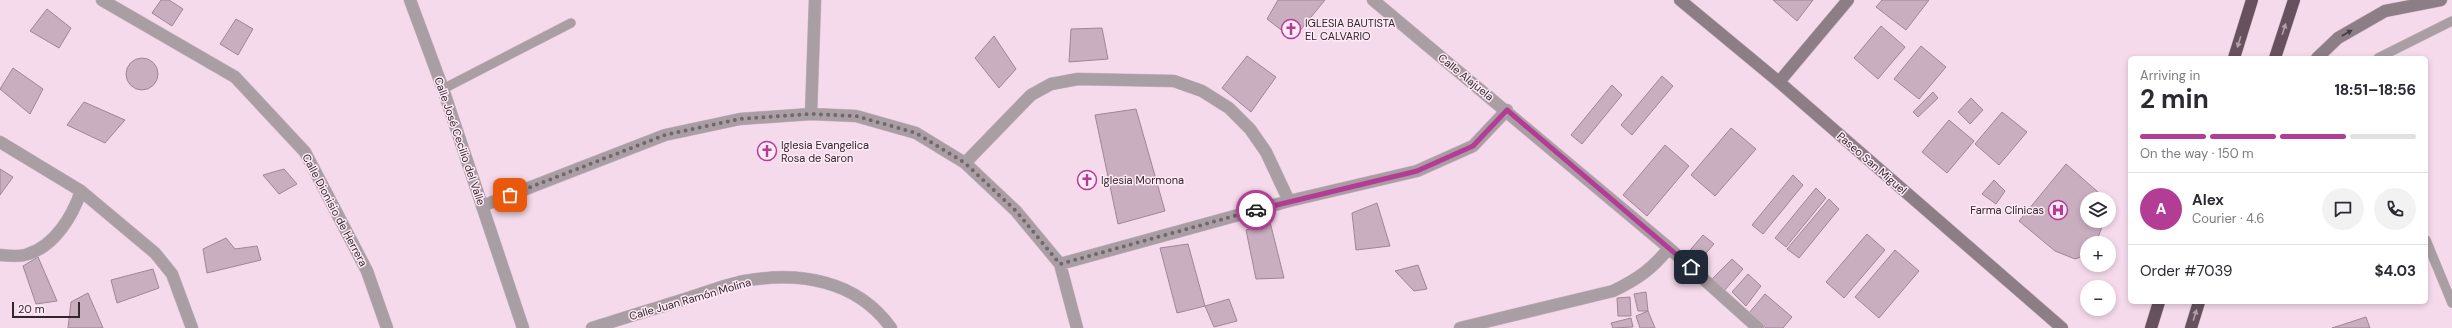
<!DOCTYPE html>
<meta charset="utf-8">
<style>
:root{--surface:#fff;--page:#f2f2f3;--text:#2b2b33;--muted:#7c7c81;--line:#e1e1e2;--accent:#b33d94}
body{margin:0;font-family:"DM Sans",sans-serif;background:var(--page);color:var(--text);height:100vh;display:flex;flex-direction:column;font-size:15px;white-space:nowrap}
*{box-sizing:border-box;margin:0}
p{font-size:13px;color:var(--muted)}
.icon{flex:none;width:22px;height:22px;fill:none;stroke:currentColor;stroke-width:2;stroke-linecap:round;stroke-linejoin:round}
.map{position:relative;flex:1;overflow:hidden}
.side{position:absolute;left:2128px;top:56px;width:300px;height:248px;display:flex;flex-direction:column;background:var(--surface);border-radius:6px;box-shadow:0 2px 6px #0003}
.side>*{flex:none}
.buttons{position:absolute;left:2080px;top:192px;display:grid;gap:8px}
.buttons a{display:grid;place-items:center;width:36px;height:36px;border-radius:50%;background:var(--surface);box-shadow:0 2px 6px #0003;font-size:20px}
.scale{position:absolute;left:12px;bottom:10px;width:68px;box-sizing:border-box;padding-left:4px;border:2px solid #30262c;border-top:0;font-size:11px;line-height:14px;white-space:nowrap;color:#30262c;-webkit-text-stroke:3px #ffe9f6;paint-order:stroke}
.pin{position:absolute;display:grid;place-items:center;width:34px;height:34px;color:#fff;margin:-17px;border-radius:8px;box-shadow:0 2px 6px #0006}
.courier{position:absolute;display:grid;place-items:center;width:40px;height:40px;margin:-20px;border:3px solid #b33d94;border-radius:50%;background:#fff;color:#222;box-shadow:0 1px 5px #0007}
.headline em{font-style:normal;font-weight:700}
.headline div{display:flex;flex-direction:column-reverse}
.headline{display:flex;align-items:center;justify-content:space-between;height:68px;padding:0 12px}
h1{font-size:26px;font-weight:700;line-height:30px}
.bar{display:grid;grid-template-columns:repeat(4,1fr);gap:6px 4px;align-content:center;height:48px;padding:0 12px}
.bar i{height:5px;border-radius:3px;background:var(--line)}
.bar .on{background:var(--accent)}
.bar p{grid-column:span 4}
.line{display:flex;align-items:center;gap:10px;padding:0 12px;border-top:1px solid var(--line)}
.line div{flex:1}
.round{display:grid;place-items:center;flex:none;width:42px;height:42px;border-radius:21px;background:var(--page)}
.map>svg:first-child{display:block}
.building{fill:#c9aebf;stroke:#9f8696}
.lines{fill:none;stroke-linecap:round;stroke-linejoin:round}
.lane-casing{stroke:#ceb6c5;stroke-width:10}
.street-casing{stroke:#ceb6c5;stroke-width:13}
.secondary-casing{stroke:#ceb6c5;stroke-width:13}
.highway-casing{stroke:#ceb6c5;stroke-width:13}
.lane{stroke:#aa9ea5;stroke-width:9}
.street{stroke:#aa9ea5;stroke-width:12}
.secondary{stroke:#8d7d87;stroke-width:12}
.highway{stroke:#68515f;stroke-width:12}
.oneway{fill:#b49daa}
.oneway2{fill:#473c43}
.done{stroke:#75656f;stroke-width:4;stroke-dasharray:0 7.2}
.route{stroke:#b33d94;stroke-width:5}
.labels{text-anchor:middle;stroke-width:3;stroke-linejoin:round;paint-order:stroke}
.poi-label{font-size:11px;fill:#30262c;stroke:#ffe9f6;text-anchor:start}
.street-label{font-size:11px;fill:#30262c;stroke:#ffe9f6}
</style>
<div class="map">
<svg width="2452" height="328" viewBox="0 0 2452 328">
<rect width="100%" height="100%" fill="#f5daeb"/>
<path class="building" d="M 161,0 L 169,0 L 183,9 L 172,26 L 152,13 Z
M 1278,0 L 1325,0 L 1293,39 L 1267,19 Z
M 1773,0 L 1813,0 L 1797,21 Z
M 1882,0 L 1929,0 L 1906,30 L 1876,7 Z
M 47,9 L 71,28 L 59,48 L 30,31 Z
M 236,19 L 253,29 L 238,55 L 220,44 Z
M 1881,26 L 1905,47 L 1878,79 L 1854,58 Z
M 1102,28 L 1108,59 L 1069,62 L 1071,29 Z
M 994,36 L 1016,69 L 999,88 L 975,58 Z
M 1921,46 L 1946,67 L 1919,99 L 1894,79 Z
M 1247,56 L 1276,77 L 1251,112 L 1222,88 Z
M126 74a16 16 0 1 1 32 0a16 16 0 1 1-32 0Z
M 13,68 L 43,89 L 30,114 L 0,89 Z
M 1662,76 L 1673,86 L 1632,135 L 1621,125 Z
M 1612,85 L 1622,95 L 1582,144 L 1571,135 Z
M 1933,92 L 1938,98 L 1918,117 L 1913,112 Z
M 1971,98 L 1983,110 L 1970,124 L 1958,112 Z
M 84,102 L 125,120 L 105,143 L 67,125 Z
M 1136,109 L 1165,211 L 1118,224 L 1095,115 Z
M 2002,112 L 2027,132 L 1999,165 L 1975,144 Z
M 1949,120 L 1974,141 L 1947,173 L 1922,152 Z
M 1731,128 L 1756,149 L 1715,196 L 1691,175 Z
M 1665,145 L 1689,166 L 1647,216 L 1623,195 Z
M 2066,164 L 2106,199 L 2087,199 L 2087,221 L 2104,221 L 2096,243 L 2087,243 L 2087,255 L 2075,259 L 2055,251 L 2019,221 Z
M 0,169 L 13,177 L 0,195 Z
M 284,169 L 297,184 L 279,194 L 263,175 Z
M 1793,175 L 1803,185 L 1763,234 L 1752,225 Z
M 1994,180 L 2005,191 L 1996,204 L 1982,194 Z
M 1816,188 L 1826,198 L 1786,247 L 1775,238 Z
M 1829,199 L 1839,209 L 1799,258 L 1787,249 Z
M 1377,203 L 1390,246 L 1356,250 L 1352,213 Z
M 1270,222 L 1284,278 L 1256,279 L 1246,230 Z
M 1867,234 L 1885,250 L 1844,298 L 1826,282 Z
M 1703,235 L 1714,244 L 1696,265 L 1686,255 Z
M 226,238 L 235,249 L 257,246 L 261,260 L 207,273 L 203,249 Z
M 1188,244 L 1205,306 L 1177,313 L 1160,248 Z
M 1895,250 L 1919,271 L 1879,318 L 1855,297 Z
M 38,257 L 57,301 L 36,304 L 23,266 Z
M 1732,259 L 1743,269 L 1724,291 L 1712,279 Z
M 1418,265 L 1427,289 L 1414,291 L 1395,271 Z
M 153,269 L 159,288 L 117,303 L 111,280 Z
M 1748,274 L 1761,286 L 1746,306 L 1732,292 Z
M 1646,292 L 1648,311 L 1638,311 L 1634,294 Z
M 88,293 L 103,328 L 68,328 L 71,302 Z
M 1765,294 L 1792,317 L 1783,328 L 1766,328 L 1749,313 Z
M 1630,297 L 1631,316 L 1618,316 L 1617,298 Z
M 1229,299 L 1237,321 L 1214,327 L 1205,306 Z
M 1648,311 L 1655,328 L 1640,328 L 1636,316 Z
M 2366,317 L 2370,328 L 2332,328 Z
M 1631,318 L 1633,327 L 1613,328 L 1611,323 Z"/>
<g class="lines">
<defs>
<path id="lane" d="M 2378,58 L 2452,21
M 443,89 L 571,23
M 2426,240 L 2452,303"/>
<path id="street" d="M 102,0 L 235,77 L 305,152 L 367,271 L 387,328
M 410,0 L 443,89 L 523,328
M 1373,0 L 1669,248 L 1758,328
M 811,114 L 815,0
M 0,142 L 81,191 L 155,253 L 172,274 L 192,328
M 965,163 L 1031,95 L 1051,84 L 1078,79 L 1174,81 L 1202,91 L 1229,108 L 1250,129 L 1266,152 L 1289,201
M 482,206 L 665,135 L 740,119 L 811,114 L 856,116 L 916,133 L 965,163 L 1016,211 L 1060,264 L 1077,328
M 0,255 C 9,256 20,257 28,254 C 55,246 73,215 81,191
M 1060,264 L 1289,201 L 1417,171 L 1473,146 L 1507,110
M 592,328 C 623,318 654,309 685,299 C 704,293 724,285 744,281 C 799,271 857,280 891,328
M 1460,328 L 1613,291 C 1638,279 1652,269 1669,248"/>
<path id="secondary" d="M 1680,0 L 1779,82 L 2062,328
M 2317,58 L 2338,38 L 2385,11 L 2441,0
M 1779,82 L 1848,0"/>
<path id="highway" d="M 2234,58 L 2252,0
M 2275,58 L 2294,0
M 2151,328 L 2159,302
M 2191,328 L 2199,302"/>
</defs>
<use href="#lane" class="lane-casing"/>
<use href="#street" class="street-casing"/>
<use href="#secondary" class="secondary-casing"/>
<use href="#highway" class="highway-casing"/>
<use href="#lane" class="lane"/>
<use href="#street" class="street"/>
<use href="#secondary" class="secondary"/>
<use href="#highway" class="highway"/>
</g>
<defs><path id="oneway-solid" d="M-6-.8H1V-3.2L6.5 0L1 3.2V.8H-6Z"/></defs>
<g class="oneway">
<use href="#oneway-solid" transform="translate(2284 29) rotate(-73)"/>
<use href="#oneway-solid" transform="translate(2239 42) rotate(107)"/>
<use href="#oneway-solid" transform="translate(2195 315) rotate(-73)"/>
</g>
<use class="oneway2" href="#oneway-solid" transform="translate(2347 33) rotate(-30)"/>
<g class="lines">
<path class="done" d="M 510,195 L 665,135 L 740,119 L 811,114 L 856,116 L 916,133 L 965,163 L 1016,211 L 1060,264 L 1256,210"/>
<path class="route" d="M 1256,210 L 1417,171 L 1473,146 L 1507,110 L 1691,267"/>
</g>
<defs>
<symbol id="church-ring" viewBox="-11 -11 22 22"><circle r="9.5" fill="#ffe9f6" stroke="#b33d94" stroke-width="1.5"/><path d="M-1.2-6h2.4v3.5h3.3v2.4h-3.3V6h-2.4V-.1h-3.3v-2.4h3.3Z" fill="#b33d94"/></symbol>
<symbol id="hospital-ring" viewBox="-11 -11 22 22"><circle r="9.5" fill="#ffe9f6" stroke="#b33d94" stroke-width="1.5"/><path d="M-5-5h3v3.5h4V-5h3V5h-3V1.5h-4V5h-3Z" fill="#b33d94"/></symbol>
</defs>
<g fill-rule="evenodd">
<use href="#church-ring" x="1280" y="18" width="22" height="22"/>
<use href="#church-ring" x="756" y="140" width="22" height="22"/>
<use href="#church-ring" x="1076" y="169" width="22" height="22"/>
<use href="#hospital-ring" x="2047" y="199" width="22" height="22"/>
</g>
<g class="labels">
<g class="poi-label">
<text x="1305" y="27">IGLESIA BAUTISTA<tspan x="1305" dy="13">EL CALVARIO</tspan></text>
<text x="781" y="149">Iglesia Evangelica<tspan x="781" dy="13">Rosa de Saron</tspan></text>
<text x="1101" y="184">Iglesia Mormona</text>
<text x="2044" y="214" text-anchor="end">Farma Clínicas</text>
</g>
<g class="street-label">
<text transform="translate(1466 77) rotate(39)" y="4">Calle Alajuela</text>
<text transform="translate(460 141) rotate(71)" y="4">Calle José Cecilio del Valle</text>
<text transform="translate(1872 163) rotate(41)" y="4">Paseo San Miguel</text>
<text transform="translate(335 210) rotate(62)" y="4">Calle Dionisio de Herrera</text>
<text transform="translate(690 299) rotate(-16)" y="4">Calle Juan Ramón Molina</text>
</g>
</g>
</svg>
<div class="buttons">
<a><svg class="icon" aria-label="layers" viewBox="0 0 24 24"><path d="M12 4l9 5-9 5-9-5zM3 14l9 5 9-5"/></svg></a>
<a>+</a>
<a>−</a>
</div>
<div class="scale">20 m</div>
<div class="pin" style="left:510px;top:195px;background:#ea580c"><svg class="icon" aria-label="bag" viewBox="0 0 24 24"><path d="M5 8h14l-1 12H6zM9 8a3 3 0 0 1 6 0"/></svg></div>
<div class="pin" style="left:1691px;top:267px;background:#1f2937"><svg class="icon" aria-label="home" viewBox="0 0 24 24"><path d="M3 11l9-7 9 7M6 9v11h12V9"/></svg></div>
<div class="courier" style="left:1256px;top:210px"><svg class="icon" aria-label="car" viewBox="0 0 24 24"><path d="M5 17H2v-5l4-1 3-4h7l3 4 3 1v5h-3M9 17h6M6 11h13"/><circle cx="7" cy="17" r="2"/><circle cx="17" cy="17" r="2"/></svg></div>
<section class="side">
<div class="headline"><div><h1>2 min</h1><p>Arriving in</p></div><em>18:51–18:56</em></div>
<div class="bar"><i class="on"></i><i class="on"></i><i class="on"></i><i></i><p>On the way · 150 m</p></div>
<div class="line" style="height:72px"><b class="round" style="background:var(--accent);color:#fff">A</b><div><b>Alex</b><p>Courier · 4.6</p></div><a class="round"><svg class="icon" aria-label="chat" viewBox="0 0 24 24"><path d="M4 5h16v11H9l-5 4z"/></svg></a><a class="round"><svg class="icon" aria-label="phone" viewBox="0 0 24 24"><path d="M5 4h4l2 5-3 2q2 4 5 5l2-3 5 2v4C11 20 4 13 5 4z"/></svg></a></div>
<div class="line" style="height:52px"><div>Order #7039</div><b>$4.03</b></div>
</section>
</div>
